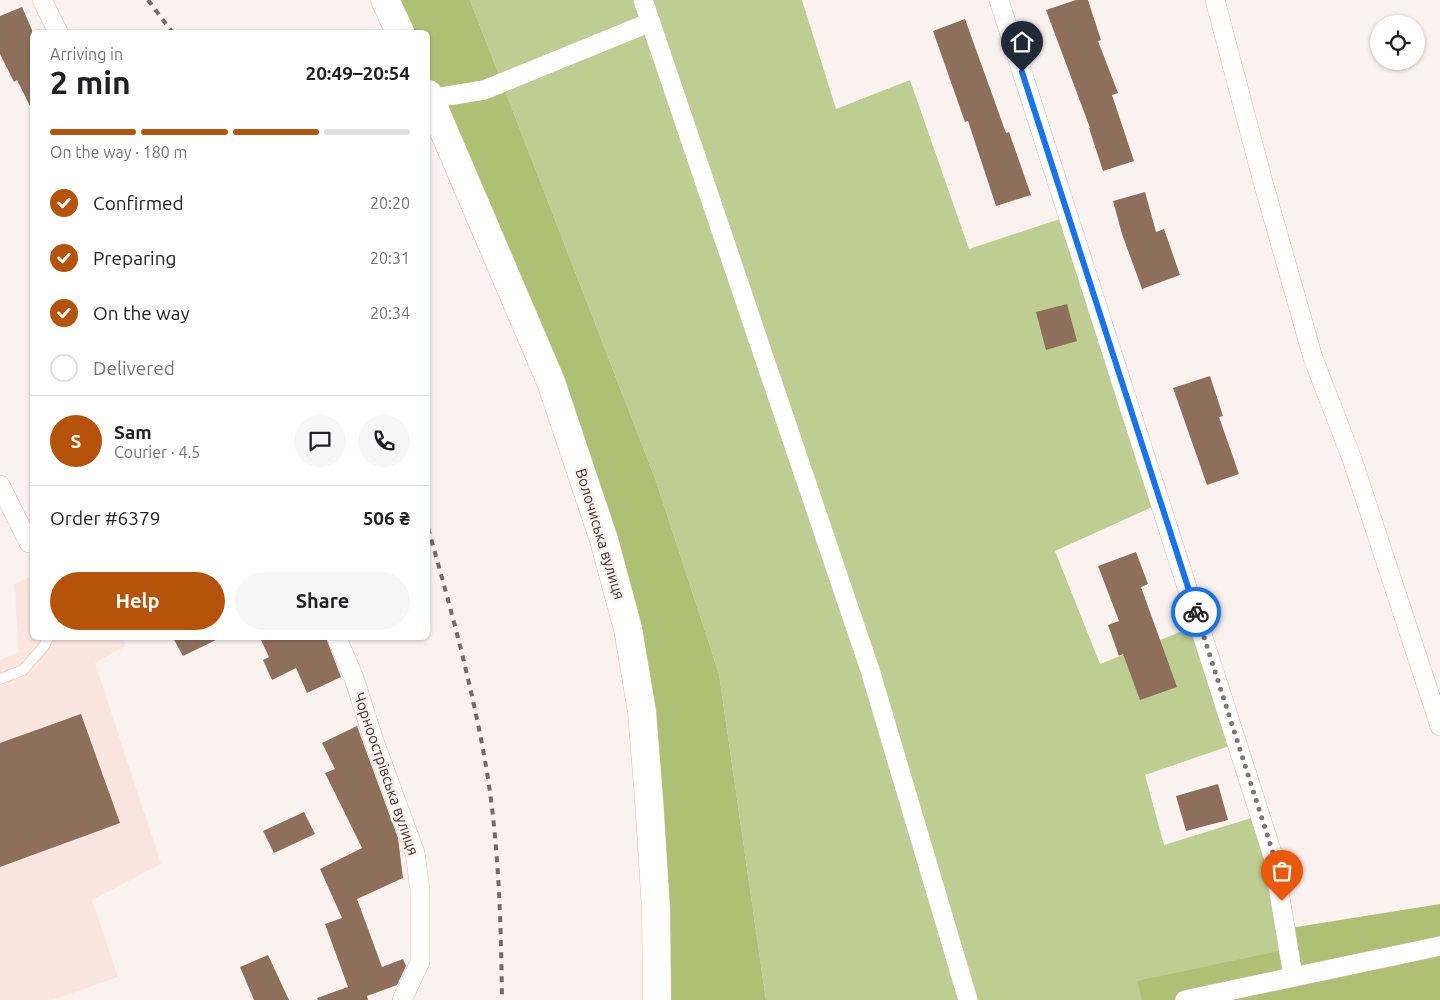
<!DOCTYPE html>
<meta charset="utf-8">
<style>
:root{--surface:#fff;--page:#f6f6f6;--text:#202124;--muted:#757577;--line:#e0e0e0;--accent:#b45309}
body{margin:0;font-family:Ubuntu,sans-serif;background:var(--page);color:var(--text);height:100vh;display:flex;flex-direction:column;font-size:19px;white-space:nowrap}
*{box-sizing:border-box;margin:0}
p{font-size:16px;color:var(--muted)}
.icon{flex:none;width:28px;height:28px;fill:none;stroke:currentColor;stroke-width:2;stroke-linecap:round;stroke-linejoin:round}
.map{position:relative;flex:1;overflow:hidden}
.panel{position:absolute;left:30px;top:30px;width:400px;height:610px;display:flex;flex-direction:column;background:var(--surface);border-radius:8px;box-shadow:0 1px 4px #0004}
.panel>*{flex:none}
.controls{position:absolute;left:1370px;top:15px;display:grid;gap:10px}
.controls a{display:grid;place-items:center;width:55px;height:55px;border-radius:50%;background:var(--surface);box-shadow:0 1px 4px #0004;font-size:25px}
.pin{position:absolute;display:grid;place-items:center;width:42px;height:42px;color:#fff;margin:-51px -21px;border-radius:50% 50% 50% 0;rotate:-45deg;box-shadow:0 0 5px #0007}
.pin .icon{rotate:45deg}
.courier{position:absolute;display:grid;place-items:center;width:50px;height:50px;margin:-25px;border:4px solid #1a73e8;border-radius:50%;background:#fff;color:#222;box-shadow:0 1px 6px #0007}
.overview em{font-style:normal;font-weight:700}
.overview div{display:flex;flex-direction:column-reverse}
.overview{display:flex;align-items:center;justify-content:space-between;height:85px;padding:0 20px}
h1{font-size:32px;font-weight:700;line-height:38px}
.bar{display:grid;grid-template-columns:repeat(4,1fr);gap:8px 5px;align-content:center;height:60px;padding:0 20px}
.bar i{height:6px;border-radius:4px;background:var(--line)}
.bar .current{background:var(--accent)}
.bar p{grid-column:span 4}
.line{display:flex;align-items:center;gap:12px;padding:0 20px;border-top:1px solid var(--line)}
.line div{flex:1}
.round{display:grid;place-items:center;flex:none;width:52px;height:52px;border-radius:26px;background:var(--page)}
ol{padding:0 20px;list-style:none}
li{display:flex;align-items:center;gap:15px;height:55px}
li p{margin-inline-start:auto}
li .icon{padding:5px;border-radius:50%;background:var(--accent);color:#fff;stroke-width:4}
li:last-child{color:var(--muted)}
li i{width:28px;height:28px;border:2px solid var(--line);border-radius:50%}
.primary-button{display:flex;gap:10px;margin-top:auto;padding:10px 20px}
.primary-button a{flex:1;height:58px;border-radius:30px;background:var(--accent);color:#fff;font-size:20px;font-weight:700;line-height:58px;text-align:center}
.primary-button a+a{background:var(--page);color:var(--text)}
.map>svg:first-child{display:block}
.built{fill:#fae6df}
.green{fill:#becd91}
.forest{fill:#afc075}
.building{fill:#8e6f5b}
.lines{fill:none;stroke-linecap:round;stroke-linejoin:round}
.service-casing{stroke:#e0baab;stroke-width:11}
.minor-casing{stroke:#e0baab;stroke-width:20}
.secondary-casing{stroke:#e0baab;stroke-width:29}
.service{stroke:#fff;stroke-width:10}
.minor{stroke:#fff;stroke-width:19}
.secondary{stroke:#fff;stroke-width:28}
.rail{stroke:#776a65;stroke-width:4;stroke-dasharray:6 6;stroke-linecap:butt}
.done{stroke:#827570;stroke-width:5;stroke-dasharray:0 9}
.route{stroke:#1a73e8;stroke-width:6}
.labels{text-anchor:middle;stroke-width:5;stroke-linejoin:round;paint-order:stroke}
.street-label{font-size:15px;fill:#41322c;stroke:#faf2ef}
</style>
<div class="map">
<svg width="1440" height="1000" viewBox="0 0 1440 1000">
<rect width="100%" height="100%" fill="#faf2ef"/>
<path class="built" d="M 32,576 L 32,638 L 123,638 L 126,646 L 95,663 L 161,864 L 92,900 L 118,977 L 52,1000 L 0,1000 L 0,660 L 19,652 L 14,584 Z"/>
<path class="green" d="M 470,0 L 802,0 L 836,109 L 910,80 L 969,249 L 1069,216 L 1161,503 L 1055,551 L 1100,664 L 1200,624 L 1238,743 L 1145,775 L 1164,845 L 1261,815 L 1293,976 L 1185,1000 L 766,1000 L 719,674 L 656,481 Z"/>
<path class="forest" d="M 385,0 L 470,0 L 656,481 L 719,674 L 766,1000 L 657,1000 L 656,910 L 604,540 L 428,94 L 428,32 L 400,32 Z
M 1440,904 L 1440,1000 L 1142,1000 L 1137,981 L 1288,949 L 1284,929 Z"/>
<path class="building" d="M 1076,0 L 1088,0 L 1101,40 L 1098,41 L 1118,93 L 1112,95 L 1134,161 L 1103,171 L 1089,128 L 1090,128 L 1046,10 Z
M 22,7 L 32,30 L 32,110 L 17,80 L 14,82 L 0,54 L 0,16 Z
M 965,19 L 1006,133 L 1009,132 L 1031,195 L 996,206 L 968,121 L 965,122 L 933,31 Z
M 1145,192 L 1156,232 L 1164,229 L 1180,275 L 1142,289 L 1122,234 L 1113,201 Z
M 1067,304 L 1077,341 L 1046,350 L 1036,312 Z
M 1210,376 L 1223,416 L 1219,417 L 1239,474 L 1207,485 L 1173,388 Z
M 1136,552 L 1148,584 L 1141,587 L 1177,687 L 1140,700 L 1123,654 L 1119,656 L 1108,625 L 1119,621 L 1098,566 Z
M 173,638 L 220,638 L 183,656 Z
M 260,638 L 326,638 L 341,677 L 307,693 L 296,668 L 272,680 L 263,660 L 269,657 Z
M 81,714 L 120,823 L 0,867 L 0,743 Z
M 357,726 L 398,838 L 403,878 L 357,899 L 382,967 L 403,959 L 406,966 L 397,985 L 367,996 L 368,1000 L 318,1000 L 317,998 L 348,987 L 325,924 L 342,918 L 320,869 L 362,848 L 325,773 L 335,769 L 322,743 Z
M 1218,784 L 1228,820 L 1186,831 L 1176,796 Z
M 304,812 L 315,834 L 274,853 L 263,831 Z
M 268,955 L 289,1000 L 254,1000 L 240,967 Z"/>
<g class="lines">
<defs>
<path id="service" d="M 0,679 L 23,670 L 44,646 L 48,638"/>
<path id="minor" d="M 42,0 L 58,32
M 643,0 L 870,670 L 968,1000
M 999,0 L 1273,856 L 1293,976
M 1215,0 L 1263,182 L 1313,358 L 1352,459 L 1440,726
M 429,99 L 484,90 L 651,22
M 0,485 L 29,543 L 32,541
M 337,638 L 354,678 L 374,741 L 415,853 L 420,890 L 420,962 L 402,1000
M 1185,1000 L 1440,946"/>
<path id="secondary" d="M 385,0 L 400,32
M 428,94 L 551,382 L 604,540 L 628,629 L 642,712 L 649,799 L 656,910 L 657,1000"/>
</defs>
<use href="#service" class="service-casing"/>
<use href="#minor" class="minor-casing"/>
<use href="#secondary" class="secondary-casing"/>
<use href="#service" class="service"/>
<use href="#minor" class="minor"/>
<use href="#secondary" class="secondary"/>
<path class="rail" d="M 148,0 L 172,32
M 428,528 C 451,609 473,689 487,772 C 499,847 501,924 502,1000"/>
</g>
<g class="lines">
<path class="done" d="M 1196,612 L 1274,856 L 1282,901"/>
<path class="route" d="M 1022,72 L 1196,612"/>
</g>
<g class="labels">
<g class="street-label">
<text transform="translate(600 534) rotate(73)" y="5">Волочиська вулиця</text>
<text transform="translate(386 774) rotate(71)" y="5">Чорноострівська вулиця</text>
</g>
</g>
</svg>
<div class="controls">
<a><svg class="icon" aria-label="locate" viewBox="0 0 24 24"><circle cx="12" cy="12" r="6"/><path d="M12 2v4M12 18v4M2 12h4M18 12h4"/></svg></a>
</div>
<div class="pin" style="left:1282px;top:901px;background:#ea580c"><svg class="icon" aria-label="bag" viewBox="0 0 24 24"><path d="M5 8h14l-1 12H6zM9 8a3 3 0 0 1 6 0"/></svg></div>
<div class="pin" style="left:1022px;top:72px;background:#1f2937"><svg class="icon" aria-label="home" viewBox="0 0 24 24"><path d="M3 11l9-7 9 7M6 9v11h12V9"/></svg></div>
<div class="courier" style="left:1196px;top:612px"><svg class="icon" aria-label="bike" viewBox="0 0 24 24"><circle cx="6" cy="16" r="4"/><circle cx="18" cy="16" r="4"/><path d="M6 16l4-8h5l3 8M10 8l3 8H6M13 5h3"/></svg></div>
<section class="panel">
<div class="overview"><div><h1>2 min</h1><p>Arriving in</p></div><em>20:49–20:54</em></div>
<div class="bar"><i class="current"></i><i class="current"></i><i class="current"></i><i></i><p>On the way · 180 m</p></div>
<ol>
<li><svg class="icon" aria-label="check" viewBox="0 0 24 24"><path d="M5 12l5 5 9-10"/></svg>Confirmed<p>20:20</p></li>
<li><svg class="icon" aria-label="check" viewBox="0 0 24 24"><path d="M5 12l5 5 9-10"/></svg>Preparing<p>20:31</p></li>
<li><svg class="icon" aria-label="check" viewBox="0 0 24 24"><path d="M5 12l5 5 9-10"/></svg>On the way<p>20:34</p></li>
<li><i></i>Delivered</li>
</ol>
<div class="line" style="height:90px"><b class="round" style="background:var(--accent);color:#fff">S</b><div><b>Sam</b><p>Courier · 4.5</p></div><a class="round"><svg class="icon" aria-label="chat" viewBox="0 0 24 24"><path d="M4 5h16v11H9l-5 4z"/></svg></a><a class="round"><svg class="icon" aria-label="phone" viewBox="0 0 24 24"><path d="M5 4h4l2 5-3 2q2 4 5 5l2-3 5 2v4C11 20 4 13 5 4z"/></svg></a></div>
<div class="line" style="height:65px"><div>Order #6379</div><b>506 ₴</b></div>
<div class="primary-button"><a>Help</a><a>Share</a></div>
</section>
</div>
